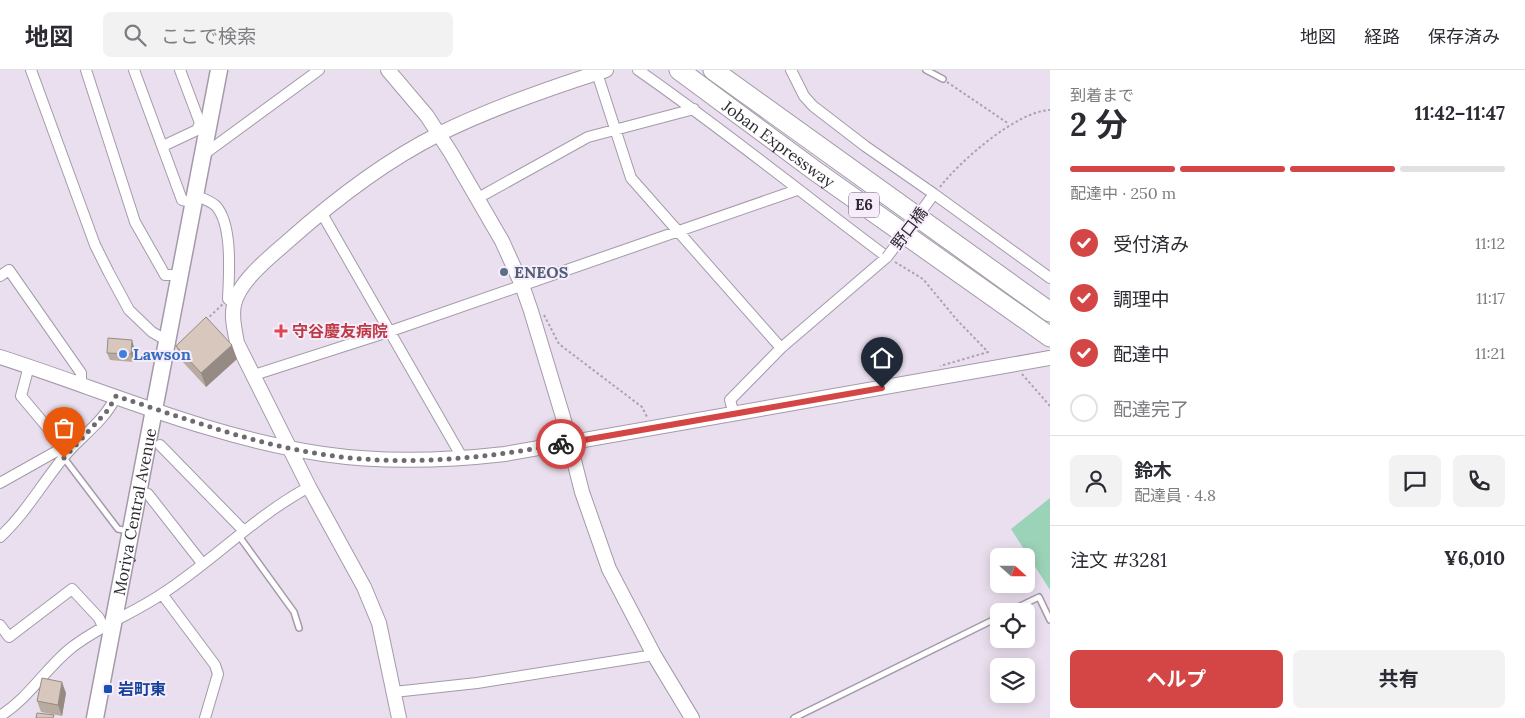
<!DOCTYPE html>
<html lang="ja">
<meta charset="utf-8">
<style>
:root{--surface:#fff;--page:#f2f2f3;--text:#2b2b33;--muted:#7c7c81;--line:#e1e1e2;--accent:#d44545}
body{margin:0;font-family:Lora,"Noto Sans JP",serif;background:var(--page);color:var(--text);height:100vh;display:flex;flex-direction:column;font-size:19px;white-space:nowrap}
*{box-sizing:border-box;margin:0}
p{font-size:16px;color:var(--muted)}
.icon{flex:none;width:28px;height:28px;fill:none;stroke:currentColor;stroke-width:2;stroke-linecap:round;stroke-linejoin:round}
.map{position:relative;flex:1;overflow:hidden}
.sheet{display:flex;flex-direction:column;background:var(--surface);width:475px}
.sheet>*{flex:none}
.needle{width:32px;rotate:111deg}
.buttons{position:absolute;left:990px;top:478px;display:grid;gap:10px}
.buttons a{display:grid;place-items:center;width:45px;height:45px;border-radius:8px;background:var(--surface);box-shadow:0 2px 12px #0003;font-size:25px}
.pin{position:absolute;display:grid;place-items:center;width:42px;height:42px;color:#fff;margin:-51px -21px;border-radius:50% 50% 50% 0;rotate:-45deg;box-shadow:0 0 5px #0007}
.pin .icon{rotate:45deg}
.courier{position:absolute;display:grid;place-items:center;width:50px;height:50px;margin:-25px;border:4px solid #d44545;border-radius:50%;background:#fff;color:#222;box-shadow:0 1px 6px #0007}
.head em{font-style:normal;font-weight:700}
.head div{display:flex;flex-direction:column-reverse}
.head{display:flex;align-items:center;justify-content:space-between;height:85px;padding:0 20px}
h1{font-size:32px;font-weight:700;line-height:38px}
.bar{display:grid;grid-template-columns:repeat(4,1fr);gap:8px 5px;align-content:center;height:60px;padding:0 20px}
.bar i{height:6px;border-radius:4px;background:var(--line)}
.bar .current{background:var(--accent)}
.bar p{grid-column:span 4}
.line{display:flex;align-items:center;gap:12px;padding:0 20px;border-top:1px solid var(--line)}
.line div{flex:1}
.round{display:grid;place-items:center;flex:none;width:52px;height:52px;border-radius:8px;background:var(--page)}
ol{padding:0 20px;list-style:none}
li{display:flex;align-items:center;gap:15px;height:55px}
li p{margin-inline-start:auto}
li .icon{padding:5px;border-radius:50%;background:var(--accent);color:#fff;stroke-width:4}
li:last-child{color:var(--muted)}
li i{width:28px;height:28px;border:2px solid var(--line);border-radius:50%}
.primary-button{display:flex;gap:10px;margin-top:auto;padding:10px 20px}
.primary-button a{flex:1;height:58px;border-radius:8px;background:var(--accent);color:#fff;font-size:20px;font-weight:700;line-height:58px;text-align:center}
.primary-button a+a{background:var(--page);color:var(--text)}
header{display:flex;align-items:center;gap:30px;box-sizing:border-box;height:70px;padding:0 25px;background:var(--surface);border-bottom:1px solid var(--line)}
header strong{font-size:24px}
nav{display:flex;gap:28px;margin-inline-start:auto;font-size:18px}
.search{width:350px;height:45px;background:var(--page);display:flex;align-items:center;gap:12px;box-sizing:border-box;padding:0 18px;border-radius:8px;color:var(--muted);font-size:19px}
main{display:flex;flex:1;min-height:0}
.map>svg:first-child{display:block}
.green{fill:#9bd3b8}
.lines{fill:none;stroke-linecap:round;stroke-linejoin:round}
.lane-casing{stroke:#a49aa9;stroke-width:8}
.street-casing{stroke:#a49aa9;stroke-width:12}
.secondary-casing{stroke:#a49aa9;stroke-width:16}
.primary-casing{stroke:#a49aa9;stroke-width:19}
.highway-casing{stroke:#a49aa9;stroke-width:21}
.path{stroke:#aba2ae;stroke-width:2;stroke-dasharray:2.5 2.5;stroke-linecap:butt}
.lane{stroke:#fff;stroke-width:5}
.street{stroke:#fff;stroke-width:10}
.secondary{stroke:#fff;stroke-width:14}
.primary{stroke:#fff;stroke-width:16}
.highway{stroke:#fff;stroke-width:19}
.street-bridge-casing{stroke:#a49aa9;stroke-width:12;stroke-linecap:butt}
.street-bridge{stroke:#fff;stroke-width:10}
.wall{fill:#b9aba2}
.shaded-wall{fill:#968b84}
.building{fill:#d7c7bc;stroke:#968b84}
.done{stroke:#6f6972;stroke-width:5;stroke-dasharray:0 9}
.route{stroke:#d44545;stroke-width:6}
.service-dot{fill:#5c6f8a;stroke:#f7ecfc;stroke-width:2}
.health-dot{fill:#e0444e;stroke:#f7ecfc;stroke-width:2}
.shop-dot{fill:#3f7fe0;stroke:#f7ecfc;stroke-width:2}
.transit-dot{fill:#1a4fb4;stroke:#f7ecfc;stroke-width:2}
.labels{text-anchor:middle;stroke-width:4;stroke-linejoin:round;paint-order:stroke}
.shield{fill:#f7ecfc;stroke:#6a646c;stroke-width:1}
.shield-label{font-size:15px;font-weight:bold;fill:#2d292f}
.street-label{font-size:16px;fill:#2d292f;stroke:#f7ecfc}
.service-label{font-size:16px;font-weight:bold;fill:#4e5e75;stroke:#f7ecfc;text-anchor:start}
.health-label{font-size:16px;font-weight:bold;fill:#be3a42;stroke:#f7ecfc;text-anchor:start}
.shop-label{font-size:16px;font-weight:bold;fill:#366cbe;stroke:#f7ecfc;text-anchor:start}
.transit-label{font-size:16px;font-weight:bold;fill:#164399;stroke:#f7ecfc;text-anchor:start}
</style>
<header>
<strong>地図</strong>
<div class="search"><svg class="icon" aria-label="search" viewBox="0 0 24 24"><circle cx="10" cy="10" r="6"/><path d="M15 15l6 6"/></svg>ここで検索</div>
<nav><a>地図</a><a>経路</a><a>保存済み</a></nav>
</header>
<main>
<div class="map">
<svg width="1050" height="648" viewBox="0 0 1050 648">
<rect width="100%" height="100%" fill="#eadfee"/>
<path class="green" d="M 1050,428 L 1050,520 L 1011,459 Z"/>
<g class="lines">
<defs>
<path id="lane" d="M 926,0 L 943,9
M 64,388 L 118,459 L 128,461
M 239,466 L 294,542 L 299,558
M 1010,541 L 1039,527 L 1050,550
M 794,648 L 999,547"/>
<path id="street" d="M 31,0 L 95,175 L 109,203 L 129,240 L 152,262 L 166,270
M 86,0 L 135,152 L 165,205 L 179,205
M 134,0 L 182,130 L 193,133
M 180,0 L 200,53 L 208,55
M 638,0 C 723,59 804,125 887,187 L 781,278 L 730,330 L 734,344
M 791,0 L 804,26 L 813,36 L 865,76 L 934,124 L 931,128
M 597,3 L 631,108 L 781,278
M 163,76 L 197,60 L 200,53
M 203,85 L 319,0
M 934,124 L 1050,208
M 195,125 C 201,128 211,131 216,136 C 233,155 229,205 228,229 L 234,234
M 478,128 L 588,67 L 694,39
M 321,142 L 463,389
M 0,206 L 9,200 L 81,303 L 81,314
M 29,296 L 21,326 L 68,382
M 254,305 L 388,262 L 797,120
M 160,375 L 244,461
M 0,413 L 64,377
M 139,421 L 148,424 L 202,493
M 0,467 C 27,442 44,410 68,382 C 84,364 106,349 116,326
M 162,524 L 215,595 L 218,604 L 205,648
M 0,555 L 9,567 L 72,519 L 99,548 L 103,557
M 394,622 L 477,613 L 654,585
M 0,646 C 29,628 45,599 71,578 C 99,556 132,544 162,524 C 213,491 255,446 309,417"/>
<path id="secondary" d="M 388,0 L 427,46 L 451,83 L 502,171 L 522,215 L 531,241 L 563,347 L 582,422 L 609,499 L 654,585 L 692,648
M 0,287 C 106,321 212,368 323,384 C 384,393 444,391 505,384 L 1050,288
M 399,648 L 379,553 L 364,517 L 309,417 L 237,273 C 235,260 231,248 234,235 C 238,212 270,187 287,172 C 333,131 383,92 439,64 C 492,38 549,18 606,0"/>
<g id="primary">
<path id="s1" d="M 95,648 L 219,0"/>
</g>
<g id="highway">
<path id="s2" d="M 679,0 L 814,100 L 1050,267"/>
<path d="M 713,0 L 1050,242"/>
</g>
</defs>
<use href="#lane" class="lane-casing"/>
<use href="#street" class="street-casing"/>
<use href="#secondary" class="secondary-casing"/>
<use href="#primary" class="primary-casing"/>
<use href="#highway" class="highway-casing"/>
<path class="path" d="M 947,12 L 1009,54
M 940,117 C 960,91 1017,41 1050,40
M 895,192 L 923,209 L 957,250 L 988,282 L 940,296
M 544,245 L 559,274 L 642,337 L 647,347
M 206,250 L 223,234
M 1022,304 L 1050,336"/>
<use href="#lane" class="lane"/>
<use href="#street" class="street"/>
<use href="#secondary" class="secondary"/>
<use href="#primary" class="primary"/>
<use href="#highway" class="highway"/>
<defs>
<path id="street-bridge" d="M 887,187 L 931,128"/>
</defs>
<use href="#street-bridge" class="street-bridge-casing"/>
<use href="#street-bridge" class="street-bridge"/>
</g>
<path class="wall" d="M 176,276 L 237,289 L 206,317 L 181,290 Z
M 134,277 L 133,292 L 110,290 L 107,283 Z
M 66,623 L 62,646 L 41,642 L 37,631 Z"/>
<path class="shaded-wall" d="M 132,270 L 134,277 L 133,292 L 131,284 Z
M 232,275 L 237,289 L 206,317 L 201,303 Z
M 62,612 L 66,623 L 62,646 L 58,635 Z"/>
<path class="building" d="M 206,247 L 232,275 L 201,303 L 176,276 Z
M 108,268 L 132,270 L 131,284 L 107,283 Z
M 42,608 L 62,612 L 58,635 L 37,631 Z
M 37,643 L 54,645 L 53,648 L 36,648 Z"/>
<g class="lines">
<path class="done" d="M 64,388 L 108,340 L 116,326 C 184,348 250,373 320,384 C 401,397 481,389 561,374"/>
<path class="route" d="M 561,374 L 882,318"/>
</g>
<circle class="service-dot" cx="504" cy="202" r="5"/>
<path class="health-dot" d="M278.5 253.5h5v5h5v5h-5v5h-5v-5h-5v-5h5z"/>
<circle class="shop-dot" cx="123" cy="284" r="5"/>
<rect class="transit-dot" x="103" y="614" width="10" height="10" rx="2.5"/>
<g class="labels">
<rect class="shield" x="849" y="122.5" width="30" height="25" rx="4"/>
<g class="shield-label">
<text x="864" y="140">E6</text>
</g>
<g class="street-label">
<text dy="6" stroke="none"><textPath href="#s2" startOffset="124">Joban Expressway</textPath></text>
<text transform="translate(909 158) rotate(-53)" y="6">野口橋</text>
<text dy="6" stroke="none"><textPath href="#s1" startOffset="210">Moriya Central Avenue</textPath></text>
</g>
<g class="service-label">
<text x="514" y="208">ENEOS</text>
</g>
<g class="health-label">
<text x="292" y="267">守谷慶友病院</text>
</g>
<g class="shop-label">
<text x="133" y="290">Lawson</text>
</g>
<g class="transit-label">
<text x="118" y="625">岩町東</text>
</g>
</g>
</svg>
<div class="buttons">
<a><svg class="needle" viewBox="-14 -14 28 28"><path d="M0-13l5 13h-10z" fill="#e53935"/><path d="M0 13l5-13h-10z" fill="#7c7c81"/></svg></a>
<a><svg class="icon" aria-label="locate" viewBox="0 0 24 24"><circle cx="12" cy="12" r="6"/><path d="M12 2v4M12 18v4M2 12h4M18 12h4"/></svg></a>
<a><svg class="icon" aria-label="layers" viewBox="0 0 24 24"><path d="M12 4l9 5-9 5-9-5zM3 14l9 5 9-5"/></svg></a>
</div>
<div class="pin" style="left:64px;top:388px;background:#ea580c"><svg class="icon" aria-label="bag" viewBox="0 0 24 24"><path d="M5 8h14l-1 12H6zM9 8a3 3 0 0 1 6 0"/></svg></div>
<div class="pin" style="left:882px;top:318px;background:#1f2937"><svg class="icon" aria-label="home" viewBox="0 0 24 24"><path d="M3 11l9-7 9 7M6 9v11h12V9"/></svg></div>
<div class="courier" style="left:561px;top:374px"><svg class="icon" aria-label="bike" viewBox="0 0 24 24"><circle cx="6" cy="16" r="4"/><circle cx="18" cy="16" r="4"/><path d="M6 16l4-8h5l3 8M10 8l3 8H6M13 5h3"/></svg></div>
</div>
<section class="sheet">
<div class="head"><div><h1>2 分</h1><p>到着まで</p></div><em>11:42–11:47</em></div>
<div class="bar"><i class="current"></i><i class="current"></i><i class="current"></i><i></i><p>配達中 · 250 m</p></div>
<ol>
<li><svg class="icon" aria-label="check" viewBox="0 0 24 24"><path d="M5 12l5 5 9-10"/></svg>受付済み<p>11:12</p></li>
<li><svg class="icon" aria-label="check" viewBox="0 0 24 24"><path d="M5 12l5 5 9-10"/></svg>調理中<p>11:17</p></li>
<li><svg class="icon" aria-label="check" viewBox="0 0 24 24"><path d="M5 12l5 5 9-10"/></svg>配達中<p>11:21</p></li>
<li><i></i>配達完了</li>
</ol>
<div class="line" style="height:90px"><a class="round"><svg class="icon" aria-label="person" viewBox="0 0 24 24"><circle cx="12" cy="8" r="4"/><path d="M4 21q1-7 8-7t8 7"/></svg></a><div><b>鈴木</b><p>配達員 · 4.8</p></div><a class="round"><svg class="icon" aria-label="chat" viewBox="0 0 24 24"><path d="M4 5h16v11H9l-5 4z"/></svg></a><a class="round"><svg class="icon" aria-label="phone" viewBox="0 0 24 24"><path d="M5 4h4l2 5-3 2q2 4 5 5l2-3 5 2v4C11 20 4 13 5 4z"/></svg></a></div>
<div class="line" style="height:65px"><div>注文 #3281</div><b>¥6,010</b></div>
<div class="primary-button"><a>ヘルプ</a><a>共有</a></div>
</section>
</main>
